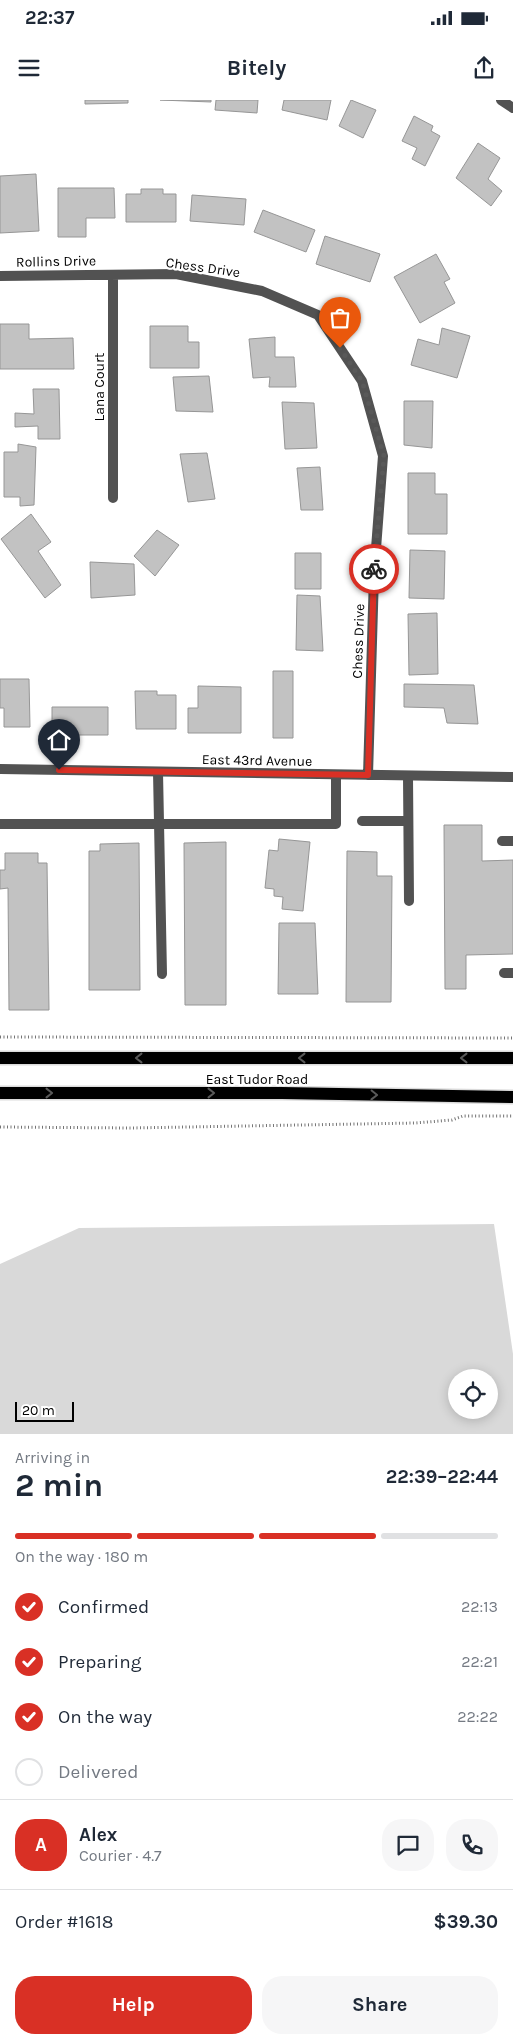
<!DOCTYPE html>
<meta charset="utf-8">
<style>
:root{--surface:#fff;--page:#f6f6f7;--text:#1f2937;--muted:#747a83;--line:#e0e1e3;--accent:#d93025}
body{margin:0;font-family:Karla,sans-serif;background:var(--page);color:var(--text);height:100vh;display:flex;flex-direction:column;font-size:19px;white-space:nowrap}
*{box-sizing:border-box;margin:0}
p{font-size:16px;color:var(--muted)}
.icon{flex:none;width:28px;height:28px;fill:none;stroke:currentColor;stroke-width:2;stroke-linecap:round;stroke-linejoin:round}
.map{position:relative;height:1334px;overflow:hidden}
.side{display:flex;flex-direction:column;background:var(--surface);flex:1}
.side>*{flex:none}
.buttons{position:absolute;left:448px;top:1269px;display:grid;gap:10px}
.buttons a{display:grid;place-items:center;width:50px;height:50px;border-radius:50%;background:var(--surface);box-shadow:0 2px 12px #0003;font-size:25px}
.scale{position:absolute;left:15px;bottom:12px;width:59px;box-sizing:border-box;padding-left:5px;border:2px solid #000;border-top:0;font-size:14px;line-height:18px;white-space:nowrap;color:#000;-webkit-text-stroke:4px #fff;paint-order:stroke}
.pin{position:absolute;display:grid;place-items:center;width:42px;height:42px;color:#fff;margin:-51px -21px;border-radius:50% 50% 50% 0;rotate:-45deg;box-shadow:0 0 5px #0007}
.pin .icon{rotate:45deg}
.courier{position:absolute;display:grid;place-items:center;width:50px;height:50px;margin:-25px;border:4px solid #d93025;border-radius:50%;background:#fff;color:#222;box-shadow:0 1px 6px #0007}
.overview em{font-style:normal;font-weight:700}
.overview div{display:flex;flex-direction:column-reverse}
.overview{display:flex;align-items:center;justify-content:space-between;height:85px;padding:0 15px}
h1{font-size:32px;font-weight:700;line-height:38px}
.bar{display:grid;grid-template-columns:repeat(4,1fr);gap:8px 5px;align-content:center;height:60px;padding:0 15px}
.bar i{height:6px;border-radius:4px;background:var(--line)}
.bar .on{background:var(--accent)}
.bar p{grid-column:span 4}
.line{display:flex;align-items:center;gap:12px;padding:0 15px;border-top:1px solid var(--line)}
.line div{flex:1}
.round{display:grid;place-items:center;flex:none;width:52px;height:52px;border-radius:20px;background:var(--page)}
ol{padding:0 15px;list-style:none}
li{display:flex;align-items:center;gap:15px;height:55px}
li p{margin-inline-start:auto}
li .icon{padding:5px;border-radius:50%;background:var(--accent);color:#fff;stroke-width:4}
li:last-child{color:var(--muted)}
li i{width:28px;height:28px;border:2px solid var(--line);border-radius:50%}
.cta{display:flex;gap:10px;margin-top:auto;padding:10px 15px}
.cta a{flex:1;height:58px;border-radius:20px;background:var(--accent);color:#fff;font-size:20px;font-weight:700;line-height:58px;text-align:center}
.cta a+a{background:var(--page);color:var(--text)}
.status{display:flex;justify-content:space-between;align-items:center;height:35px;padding:0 25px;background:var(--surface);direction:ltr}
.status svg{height:14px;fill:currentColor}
header{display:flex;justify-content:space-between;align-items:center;height:65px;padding:0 15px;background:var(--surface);font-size:22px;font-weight:700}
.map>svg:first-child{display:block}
.green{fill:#d9d9d9;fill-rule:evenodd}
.building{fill:#c2c2c2;stroke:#969696}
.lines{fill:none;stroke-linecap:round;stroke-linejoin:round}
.primary-casing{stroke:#dbdbdb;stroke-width:15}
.path{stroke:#747474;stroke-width:3;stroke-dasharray:1 2.5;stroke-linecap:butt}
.service{stroke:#525252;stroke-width:10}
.minor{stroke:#525252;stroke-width:10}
.primary{stroke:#000;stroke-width:12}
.oneway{stroke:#595959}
.done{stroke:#595959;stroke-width:5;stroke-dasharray:0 9}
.route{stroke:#d93025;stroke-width:6}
.labels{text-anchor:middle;stroke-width:4.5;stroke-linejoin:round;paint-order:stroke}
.street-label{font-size:14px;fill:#000;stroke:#fff}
</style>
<div class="status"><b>22:37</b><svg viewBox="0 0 49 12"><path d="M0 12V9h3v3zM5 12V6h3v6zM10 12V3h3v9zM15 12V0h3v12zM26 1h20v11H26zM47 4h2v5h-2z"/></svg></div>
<header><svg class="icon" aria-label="menu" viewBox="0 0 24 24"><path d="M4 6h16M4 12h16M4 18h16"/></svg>Bitely<svg class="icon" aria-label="share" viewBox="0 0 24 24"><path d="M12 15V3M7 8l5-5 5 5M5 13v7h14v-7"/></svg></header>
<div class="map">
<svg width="513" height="1334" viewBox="0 0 513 1334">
<rect width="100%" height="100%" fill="#fff"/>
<path class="green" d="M 494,1124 L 513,1254 L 513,1334 L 0,1334 L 0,1164 L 79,1128 ZM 456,1278 L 489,1278 L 489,1310 L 456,1310 Z"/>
<path class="building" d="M 85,0 L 128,0 L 128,3 L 85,4 Z
M 160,0 L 211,0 L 211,2 Z
M 216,0 L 258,0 L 257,13 L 215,10 Z
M 284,0 L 331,0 L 327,20 L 282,10 Z
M 351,0 L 376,10 L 363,38 L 339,26 Z
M 414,16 L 433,26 L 431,31 L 440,36 L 425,66 L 412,59 L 417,48 L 402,41 Z
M 478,43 L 500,58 L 488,79 L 502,91 L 491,106 L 456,78 Z
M 36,74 L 39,131 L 0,133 L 0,76 Z
M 58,88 L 114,88 L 115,118 L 86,118 L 86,137 L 58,137 Z
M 141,89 L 163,89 L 163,94 L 176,94 L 176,122 L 126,122 L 126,94 L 141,94 Z
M 192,95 L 246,99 L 244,125 L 190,121 Z
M 263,110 L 315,130 L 306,152 L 254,132 Z
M 325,136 L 380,154 L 370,182 L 316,164 Z
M 436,154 L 450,179 L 444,182 L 455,203 L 420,223 L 394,177 Z
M 0,224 L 29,224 L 29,239 L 73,238 L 74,269 L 0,269 Z
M 150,226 L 188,226 L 188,242 L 199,242 L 199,268 L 150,268 Z
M 442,228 L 470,236 L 457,278 L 411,265 L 418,239 L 439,245 Z
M 275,237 L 275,257 L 294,257 L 296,287 L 269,287 L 270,277 L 253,278 L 249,239 Z
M 209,276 L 213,312 L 176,311 L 173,277 Z
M 33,289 L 59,289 L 60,339 L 38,339 L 38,326 L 15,327 L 15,313 L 34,314 Z
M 404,301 L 433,301 L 432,348 L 404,345 Z
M 282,302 L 314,303 L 317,348 L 285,349 Z
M 18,344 L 36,347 L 34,405 L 20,406 L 20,397 L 4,397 L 4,352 L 18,352 Z
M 207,353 L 215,399 L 188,402 L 180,354 Z
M 320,367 L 323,410 L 301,410 L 297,368 Z
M 408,373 L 435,373 L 435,394 L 447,394 L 447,434 L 408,434 Z
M 31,414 L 51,442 L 38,451 L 61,485 L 45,498 L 1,439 Z
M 157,430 L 179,445 L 155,476 L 134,456 Z
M 410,450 L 445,451 L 444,499 L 409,498 Z
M 295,453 L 321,453 L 321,489 L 295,489 Z
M 90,462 L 134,464 L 135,495 L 91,498 Z
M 297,495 L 320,496 L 323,551 L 296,550 Z
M 437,513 L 438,574 L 409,575 L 408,514 Z
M 273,571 L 293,571 L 293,638 L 273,638 Z
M 0,579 L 29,579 L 30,627 L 4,627 L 4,608 L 0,608 Z
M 404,584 L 474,585 L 478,624 L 447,623 L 444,608 L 404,607 Z
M 198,586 L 241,587 L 241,633 L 188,633 L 188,608 L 198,608 Z
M 135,591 L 157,591 L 157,595 L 176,595 L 176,629 L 136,629 Z
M 52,607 L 108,607 L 108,635 L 52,635 Z
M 444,725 L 482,725 L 482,761 L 513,760 L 513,854 L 466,855 L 466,889 L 445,889 Z
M 279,739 L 310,742 L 303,811 L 282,809 L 283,797 L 274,796 L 274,789 L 265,788 L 269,750 L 278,751 Z
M 226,742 L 226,905 L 185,905 L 184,743 Z
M 139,743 L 140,890 L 89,890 L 89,751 L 100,751 L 100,744 Z
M 347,751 L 377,752 L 377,776 L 392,776 L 391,902 L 346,902 Z
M 5,753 L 38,753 L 38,763 L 47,763 L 49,910 L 9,910 L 8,788 L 0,789 L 0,770 L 5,770 Z
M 279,823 L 315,823 L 318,894 L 278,894 Z"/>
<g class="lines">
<defs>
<path id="primary" d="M 0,958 L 513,958
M 0,993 L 282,993 L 513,997"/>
</defs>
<use href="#primary" class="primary-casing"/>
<path class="path" d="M 0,937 L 513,938
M 0,1027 L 130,1028 L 415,1023 L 452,1020 L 463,1016 L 513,1016"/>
<path class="service" d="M 158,672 L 162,874
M 408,676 L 409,801
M 362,721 L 408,721
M 0,724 L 336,724 L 336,675
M 502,741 L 513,741
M 504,873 L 513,873"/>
<path class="minor" d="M 501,0 L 513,8
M 113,175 L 113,398
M 0,176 L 176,174 L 262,191 L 318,215 L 362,281 L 383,356 L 374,475 L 368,675
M 0,669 L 513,677"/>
<use href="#primary" class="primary"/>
</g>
<defs><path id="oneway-chevron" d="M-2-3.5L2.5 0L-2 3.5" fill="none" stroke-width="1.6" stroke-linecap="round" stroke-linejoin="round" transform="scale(1.25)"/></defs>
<g class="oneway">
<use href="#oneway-chevron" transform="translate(139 958) rotate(-180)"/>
<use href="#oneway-chevron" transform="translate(302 958) rotate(-180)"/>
<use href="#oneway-chevron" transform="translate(464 958) rotate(-180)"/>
<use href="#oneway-chevron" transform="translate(49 993)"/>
<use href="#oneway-chevron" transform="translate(211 993)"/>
<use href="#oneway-chevron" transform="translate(374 995) rotate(1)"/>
</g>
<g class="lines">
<path class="done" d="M 340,248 L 362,281 L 384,356 L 374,469"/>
<path class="route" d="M 59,670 L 368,675 L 374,469"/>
</g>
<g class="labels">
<g class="street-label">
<text transform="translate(56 161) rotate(-1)" y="5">Rollins Drive</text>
<text transform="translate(203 167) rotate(8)" y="5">Chess Drive</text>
<text transform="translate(99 287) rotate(-90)" y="5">Lana Court</text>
<text transform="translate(358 541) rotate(-88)" y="5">Chess Drive</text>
<text transform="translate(257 660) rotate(1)" y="5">East 43rd Avenue</text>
<text x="257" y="984">East Tudor Road</text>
</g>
</g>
</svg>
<div class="buttons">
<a><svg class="icon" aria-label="locate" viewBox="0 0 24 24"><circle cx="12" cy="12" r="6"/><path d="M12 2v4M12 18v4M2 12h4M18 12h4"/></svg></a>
</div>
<div class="scale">20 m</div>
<div class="pin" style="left:340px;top:248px;background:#ea580c"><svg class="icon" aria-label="bag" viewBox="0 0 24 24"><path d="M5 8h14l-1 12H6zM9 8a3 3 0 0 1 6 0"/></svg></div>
<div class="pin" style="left:59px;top:670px;background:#1f2937"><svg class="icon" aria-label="home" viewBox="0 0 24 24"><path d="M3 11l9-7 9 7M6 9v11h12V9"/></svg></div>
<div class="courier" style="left:374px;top:469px"><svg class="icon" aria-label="bike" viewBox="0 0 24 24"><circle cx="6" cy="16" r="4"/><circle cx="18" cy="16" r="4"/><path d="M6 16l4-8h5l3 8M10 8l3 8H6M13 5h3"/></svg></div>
</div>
<section class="side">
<div class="overview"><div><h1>2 min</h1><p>Arriving in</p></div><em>22:39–22:44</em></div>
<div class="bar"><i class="on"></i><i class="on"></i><i class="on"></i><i></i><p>On the way · 180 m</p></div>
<ol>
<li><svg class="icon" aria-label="check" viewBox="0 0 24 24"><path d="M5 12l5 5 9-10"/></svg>Confirmed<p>22:13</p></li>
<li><svg class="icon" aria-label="check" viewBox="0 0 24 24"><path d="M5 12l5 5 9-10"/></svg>Preparing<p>22:21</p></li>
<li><svg class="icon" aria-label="check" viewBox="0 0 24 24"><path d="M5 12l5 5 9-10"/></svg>On the way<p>22:22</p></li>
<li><i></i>Delivered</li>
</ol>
<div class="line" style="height:90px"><b class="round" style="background:var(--accent);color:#fff">A</b><div><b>Alex</b><p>Courier · 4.7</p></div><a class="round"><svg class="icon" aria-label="chat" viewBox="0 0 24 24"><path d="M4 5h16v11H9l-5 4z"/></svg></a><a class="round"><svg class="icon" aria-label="phone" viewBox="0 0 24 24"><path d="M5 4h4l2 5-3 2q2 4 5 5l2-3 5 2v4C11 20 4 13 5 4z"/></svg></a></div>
<div class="line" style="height:65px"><div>Order #1618</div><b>$39.30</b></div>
<div class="cta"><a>Help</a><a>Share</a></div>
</section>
